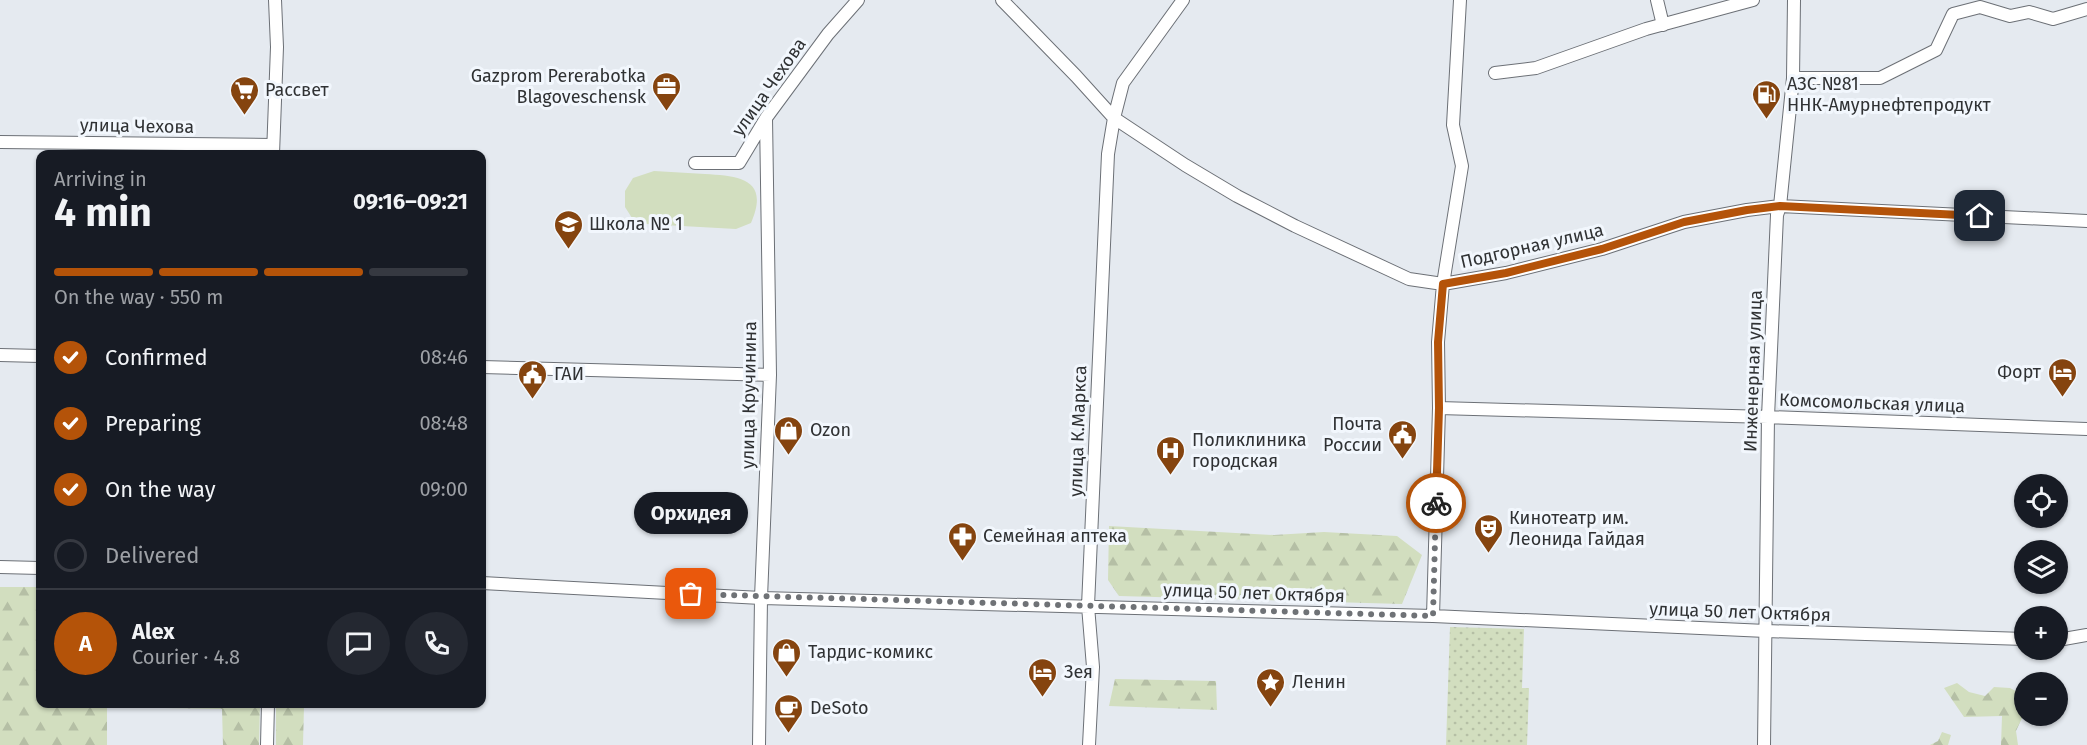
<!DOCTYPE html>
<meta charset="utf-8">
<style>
:root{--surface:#171b24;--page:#242831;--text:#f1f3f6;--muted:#9ea1a6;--line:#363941;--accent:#b45309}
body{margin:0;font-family:"Fira Sans",sans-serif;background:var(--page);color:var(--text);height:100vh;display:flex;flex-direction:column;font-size:22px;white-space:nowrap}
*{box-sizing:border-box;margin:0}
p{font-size:20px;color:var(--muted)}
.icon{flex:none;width:33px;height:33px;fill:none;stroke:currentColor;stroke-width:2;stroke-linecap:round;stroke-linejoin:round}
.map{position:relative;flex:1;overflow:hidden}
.sheet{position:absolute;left:36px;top:150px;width:450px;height:558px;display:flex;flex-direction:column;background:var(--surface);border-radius:12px;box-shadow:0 2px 4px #0004}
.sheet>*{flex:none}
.buttons{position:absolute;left:2014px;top:474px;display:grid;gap:12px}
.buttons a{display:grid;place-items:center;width:54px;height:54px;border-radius:50%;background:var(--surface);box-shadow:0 2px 4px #0004;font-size:30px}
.pin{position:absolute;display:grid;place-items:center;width:51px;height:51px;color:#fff;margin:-26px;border-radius:12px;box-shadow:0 3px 9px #0006}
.courier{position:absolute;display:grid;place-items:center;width:60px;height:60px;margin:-30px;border:4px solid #b45309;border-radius:50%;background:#fff;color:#222;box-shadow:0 2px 8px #0007}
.bubble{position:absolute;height:42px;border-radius:21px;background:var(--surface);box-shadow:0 2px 4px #0004;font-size:20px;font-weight:700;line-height:42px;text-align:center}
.overview em{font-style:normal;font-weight:700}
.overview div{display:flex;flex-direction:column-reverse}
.overview{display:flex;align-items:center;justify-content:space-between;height:102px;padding:0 18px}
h1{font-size:39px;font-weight:700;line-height:45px}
.bar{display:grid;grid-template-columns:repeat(4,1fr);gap:9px 6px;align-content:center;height:72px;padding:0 18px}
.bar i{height:8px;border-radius:4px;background:var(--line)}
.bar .current{background:var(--accent)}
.bar p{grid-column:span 4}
.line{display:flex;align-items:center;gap:15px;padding:0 18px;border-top:2px solid var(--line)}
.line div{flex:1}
.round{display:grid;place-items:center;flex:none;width:63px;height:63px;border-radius:32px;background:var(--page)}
ol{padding:0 18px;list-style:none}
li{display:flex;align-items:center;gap:18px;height:66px}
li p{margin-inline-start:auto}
li .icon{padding:6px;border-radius:50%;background:var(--accent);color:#fff;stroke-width:4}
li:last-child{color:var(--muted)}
li i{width:33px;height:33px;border:3px solid var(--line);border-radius:50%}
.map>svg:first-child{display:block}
.grass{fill:url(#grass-dots)}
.forest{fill:url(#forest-firs)}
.pitch{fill:#d2debf}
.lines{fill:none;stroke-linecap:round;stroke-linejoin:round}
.minor-casing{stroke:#6c7076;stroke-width:14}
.minor{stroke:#fff;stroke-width:12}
.done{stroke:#6f7276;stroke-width:6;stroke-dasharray:0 10.8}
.route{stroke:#b45309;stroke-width:8}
.labels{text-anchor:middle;stroke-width:6;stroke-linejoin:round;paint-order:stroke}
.poi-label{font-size:18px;fill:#303234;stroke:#f2f7fd;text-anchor:start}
.street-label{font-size:18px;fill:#303234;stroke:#f2f7fd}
</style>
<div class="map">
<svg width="2087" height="745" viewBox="0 0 2087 745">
<defs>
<pattern id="grass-dots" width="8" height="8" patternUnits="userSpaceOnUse" patternTransform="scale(1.5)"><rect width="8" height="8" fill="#d2debf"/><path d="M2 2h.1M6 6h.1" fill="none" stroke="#b5bfa5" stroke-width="1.8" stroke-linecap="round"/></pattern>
<pattern id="forest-firs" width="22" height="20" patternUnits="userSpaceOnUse" patternTransform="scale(1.5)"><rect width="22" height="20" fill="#d2debf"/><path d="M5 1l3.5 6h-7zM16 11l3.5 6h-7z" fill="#b5bfa5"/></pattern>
</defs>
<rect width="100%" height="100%" fill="#e5eaf0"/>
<path class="grass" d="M 1450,627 L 1524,629 L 1522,688 L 1529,688 L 1527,745 L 1446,745 Z"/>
<path class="forest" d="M 1109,526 L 1274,535 L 1324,532 L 1397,536 L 1422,555 L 1402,604 L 1119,596 L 1108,580 Z
M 0,587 L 40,587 L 40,704 L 260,704 L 259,745 L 223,745 L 222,709 L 107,707 L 107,745 L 0,745 Z
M 1115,679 L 1216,681 L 1217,710 L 1109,706 Z
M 1957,683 L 1969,692 L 1985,696 L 1994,687 L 2010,688 L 2025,696 L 2022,718 L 2016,731 L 2018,745 L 2001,745 L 2002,716 L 1964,717 L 1944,688 Z
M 304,706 L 303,745 L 276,745 L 276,707 Z
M 1942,732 L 1951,735 L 1948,745 L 1930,745 L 1938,741 Z"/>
<path class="pitch" d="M 654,171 C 671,172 688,173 705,174 C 740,176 770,179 751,223 L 736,229 L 646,224 L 632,218 L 625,207 L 625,191 L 633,178 Z"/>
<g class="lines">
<defs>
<path id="minor" d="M 1002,0 L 1076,76 L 1114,118 L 1185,165 L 1237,196 L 1295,226 L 1409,279 L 1443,284 L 1506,273 L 1602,249 L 1684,222 L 1747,210 L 1780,206 L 2087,221
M 1657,0 L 1663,25
M 1495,73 L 1536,68 L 1646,29 L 1753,0
M 1793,78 L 1880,78 L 1936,50 L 1953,14 L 1980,7 L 2010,16 L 2029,12 L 2053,19 L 2087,9
M 0,142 L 273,145
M 273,154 L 277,47 L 275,0
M 695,163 L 739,163 L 766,118 L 828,34 L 858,0
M 0,355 L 40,356
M 482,367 L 770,375
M 1439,408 L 1768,417 L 2087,429
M 0,567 L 40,568
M 482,583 L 761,598 L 1433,616 L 1766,631 L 2025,639
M 1433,616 L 1439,408 L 1438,342 L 1443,284 L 1462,166 L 1453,125 L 1460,0
M 2058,640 L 2087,635
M 267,745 L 268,704
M 759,745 L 761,598 L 770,375 L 766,118
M 1089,745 L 1093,667 L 1088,606 L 1108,154 L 1114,118 L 1123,83 L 1183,0
M 1764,745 L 1768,417 L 1777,215 L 1780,206 L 1793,78 L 1794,0"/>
</defs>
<use href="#minor" class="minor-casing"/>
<use href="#minor" class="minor"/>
</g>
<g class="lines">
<path class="done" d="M 691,594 L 1433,616 L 1436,503"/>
<path class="route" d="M 1436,503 L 1439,408 L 1438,342 L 1443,284 L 1506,273 L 1602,249 L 1684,222 L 1747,210 L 1780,206 L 1980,216"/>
</g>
<defs>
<symbol id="office-pin" viewBox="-11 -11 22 30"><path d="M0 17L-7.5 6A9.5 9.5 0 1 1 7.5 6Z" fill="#85440f" stroke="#f2f7fd"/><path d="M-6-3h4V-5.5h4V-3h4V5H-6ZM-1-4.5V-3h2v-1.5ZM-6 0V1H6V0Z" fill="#fff"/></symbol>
<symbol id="supermarket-pin" viewBox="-11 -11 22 30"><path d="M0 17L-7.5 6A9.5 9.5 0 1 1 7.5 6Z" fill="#85440f" stroke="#f2f7fd"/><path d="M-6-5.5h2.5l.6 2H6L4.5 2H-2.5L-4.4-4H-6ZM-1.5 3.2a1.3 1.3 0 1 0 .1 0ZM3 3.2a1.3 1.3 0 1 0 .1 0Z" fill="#fff"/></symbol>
<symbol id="fuel-pin" viewBox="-11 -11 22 30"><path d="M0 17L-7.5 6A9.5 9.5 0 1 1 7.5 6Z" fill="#85440f" stroke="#f2f7fd"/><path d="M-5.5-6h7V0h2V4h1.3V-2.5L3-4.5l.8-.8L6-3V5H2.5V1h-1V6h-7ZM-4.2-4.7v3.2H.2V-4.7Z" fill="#fff"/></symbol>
<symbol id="school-pin" viewBox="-11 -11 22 30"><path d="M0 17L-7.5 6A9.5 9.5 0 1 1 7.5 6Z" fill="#85440f" stroke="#f2f7fd"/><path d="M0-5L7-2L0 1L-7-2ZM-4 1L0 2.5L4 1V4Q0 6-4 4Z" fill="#fff"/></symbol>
<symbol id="hotel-pin" viewBox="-11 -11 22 30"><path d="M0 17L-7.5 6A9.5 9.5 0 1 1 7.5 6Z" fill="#85440f" stroke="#f2f7fd"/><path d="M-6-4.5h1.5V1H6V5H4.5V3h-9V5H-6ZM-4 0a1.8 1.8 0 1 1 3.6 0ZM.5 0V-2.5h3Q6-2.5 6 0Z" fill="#fff"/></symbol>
<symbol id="civic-pin" viewBox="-11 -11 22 30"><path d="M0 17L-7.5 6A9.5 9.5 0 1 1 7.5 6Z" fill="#85440f" stroke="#f2f7fd"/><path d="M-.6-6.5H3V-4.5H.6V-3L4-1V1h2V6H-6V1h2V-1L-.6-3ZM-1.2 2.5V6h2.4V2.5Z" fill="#fff"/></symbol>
<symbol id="shop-pin" viewBox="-11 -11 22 30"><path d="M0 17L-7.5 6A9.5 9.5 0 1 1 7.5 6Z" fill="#85440f" stroke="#f2f7fd"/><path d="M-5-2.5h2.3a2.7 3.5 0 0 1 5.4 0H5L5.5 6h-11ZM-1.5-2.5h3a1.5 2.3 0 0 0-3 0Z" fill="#fff"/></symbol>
<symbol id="hospital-pin" viewBox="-11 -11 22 30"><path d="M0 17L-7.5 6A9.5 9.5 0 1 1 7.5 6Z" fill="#85440f" stroke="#f2f7fd"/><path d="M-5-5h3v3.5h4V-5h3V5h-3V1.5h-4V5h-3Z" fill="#fff"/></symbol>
<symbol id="theatre-pin" viewBox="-11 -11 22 30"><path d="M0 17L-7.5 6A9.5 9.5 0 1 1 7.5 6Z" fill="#85440f" stroke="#f2f7fd"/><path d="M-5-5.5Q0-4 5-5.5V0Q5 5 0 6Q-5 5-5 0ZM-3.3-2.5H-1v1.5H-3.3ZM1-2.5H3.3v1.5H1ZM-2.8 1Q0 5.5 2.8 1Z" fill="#fff"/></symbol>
<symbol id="pharmacy-pin" viewBox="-11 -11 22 30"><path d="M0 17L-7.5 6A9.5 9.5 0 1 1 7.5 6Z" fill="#85440f" stroke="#f2f7fd"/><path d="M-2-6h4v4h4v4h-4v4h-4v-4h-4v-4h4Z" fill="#fff"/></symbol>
<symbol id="sight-pin" viewBox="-11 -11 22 30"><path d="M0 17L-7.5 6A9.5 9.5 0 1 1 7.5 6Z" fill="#85440f" stroke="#f2f7fd"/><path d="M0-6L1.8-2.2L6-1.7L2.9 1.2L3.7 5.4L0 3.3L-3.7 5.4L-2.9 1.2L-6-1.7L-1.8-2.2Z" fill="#fff"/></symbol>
<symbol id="cafe-pin" viewBox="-11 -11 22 30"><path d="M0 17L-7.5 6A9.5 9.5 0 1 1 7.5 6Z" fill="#85440f" stroke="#f2f7fd"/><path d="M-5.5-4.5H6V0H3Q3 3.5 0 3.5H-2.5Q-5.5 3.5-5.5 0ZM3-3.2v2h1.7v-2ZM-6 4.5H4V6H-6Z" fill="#fff"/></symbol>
</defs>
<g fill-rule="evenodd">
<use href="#office-pin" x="650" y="70" width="33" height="45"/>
<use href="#supermarket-pin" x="228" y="74" width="33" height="45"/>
<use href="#fuel-pin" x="1750" y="78" width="33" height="45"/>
<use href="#school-pin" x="552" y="208" width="33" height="45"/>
<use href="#hotel-pin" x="2046" y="356" width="33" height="45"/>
<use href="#civic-pin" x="516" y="358" width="33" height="45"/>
<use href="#shop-pin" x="772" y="414" width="33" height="45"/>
<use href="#civic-pin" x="1386" y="418" width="33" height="45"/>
<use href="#hospital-pin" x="1154" y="434" width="33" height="45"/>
<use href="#theatre-pin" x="1472" y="512" width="33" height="45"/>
<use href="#pharmacy-pin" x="946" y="520" width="33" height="45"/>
<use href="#shop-pin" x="770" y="636" width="33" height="45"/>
<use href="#hotel-pin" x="1026" y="656" width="33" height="45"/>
<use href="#sight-pin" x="1254" y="666" width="33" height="45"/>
<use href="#cafe-pin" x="772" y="692" width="33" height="45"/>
</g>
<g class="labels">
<g class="poi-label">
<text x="646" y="82" text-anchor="end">Gazprom Pererabotka<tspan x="646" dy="21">Blagoveschensk</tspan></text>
<text x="1787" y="90">АЗС №81<tspan x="1787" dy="21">ННК-Амурнефтепродукт</tspan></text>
<text x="265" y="96">Рассвет</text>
<text x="589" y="230">Школа № 1</text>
<text x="2041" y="378" text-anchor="end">Форт</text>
<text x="554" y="380">ГАИ</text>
<text x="1382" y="430" text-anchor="end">Почта<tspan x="1382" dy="21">России</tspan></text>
<text x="810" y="436">Ozon</text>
<text x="1192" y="446">Поликлиника<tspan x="1192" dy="21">городская</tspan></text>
<text x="1509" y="524">Кинотеатр им.<tspan x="1509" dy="21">Леонида Гайдая</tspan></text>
<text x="983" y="542">Семейная аптека</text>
<text x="808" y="658">Тардис-комикс</text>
<text x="1064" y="678">Зея</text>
<text x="1292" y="688">Ленин</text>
<text x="810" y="714">DeSoto</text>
</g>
<g class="street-label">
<text transform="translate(769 87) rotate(-55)" y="6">улица Чехова</text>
<text transform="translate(137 126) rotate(1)" y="6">улица Чехова</text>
<text transform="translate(1532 246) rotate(-13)" y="6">Подгорная улица</text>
<text transform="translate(1753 371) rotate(-88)" y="6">Инженерная улица</text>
<text transform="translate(749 395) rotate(-89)" y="6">улица Кручинина</text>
<text transform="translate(1872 403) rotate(2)" y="6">Комсомольская улица</text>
<text transform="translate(1078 431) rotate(-88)" y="6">улица К.Маркса</text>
<text transform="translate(1254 593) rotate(2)" y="6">улица 50 лет Октября</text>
<text transform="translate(1740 612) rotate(2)" y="6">улица 50 лет Октября</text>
</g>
</g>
</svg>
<div class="buttons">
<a><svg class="icon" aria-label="locate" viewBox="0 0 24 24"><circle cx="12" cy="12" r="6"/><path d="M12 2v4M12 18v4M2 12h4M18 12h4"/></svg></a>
<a><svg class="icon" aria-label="layers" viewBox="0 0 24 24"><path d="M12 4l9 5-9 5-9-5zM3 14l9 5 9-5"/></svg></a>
<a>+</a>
<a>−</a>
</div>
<div class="pin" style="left:691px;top:594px;background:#ea580c"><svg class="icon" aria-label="bag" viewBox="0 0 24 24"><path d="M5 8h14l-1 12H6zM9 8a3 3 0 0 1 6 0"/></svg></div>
<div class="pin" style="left:1980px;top:216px;background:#1f2937"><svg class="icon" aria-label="home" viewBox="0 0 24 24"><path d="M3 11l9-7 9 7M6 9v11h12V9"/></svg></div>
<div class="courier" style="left:1436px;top:503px"><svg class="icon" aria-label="bike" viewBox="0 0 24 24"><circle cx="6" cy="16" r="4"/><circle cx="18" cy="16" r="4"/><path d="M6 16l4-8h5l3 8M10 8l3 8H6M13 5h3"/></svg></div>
<div class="bubble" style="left:634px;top:492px;width:114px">Орхидея</div>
<section class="sheet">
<div class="overview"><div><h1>4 min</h1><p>Arriving in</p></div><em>09:16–09:21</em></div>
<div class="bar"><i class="current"></i><i class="current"></i><i class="current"></i><i></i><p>On the way · 550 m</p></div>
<ol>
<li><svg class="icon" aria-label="check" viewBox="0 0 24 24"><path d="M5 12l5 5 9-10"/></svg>Confirmed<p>08:46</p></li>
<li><svg class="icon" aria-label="check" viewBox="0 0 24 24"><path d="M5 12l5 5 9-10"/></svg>Preparing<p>08:48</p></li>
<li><svg class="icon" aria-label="check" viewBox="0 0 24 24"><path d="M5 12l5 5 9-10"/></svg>On the way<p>09:00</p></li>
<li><i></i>Delivered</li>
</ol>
<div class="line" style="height:108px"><b class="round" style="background:var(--accent);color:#fff">A</b><div><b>Alex</b><p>Courier · 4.8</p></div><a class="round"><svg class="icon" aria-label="chat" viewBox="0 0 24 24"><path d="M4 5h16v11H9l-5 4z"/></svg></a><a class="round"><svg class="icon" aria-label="phone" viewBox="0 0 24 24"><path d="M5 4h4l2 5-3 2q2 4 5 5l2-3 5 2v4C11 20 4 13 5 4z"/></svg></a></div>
</section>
</div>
